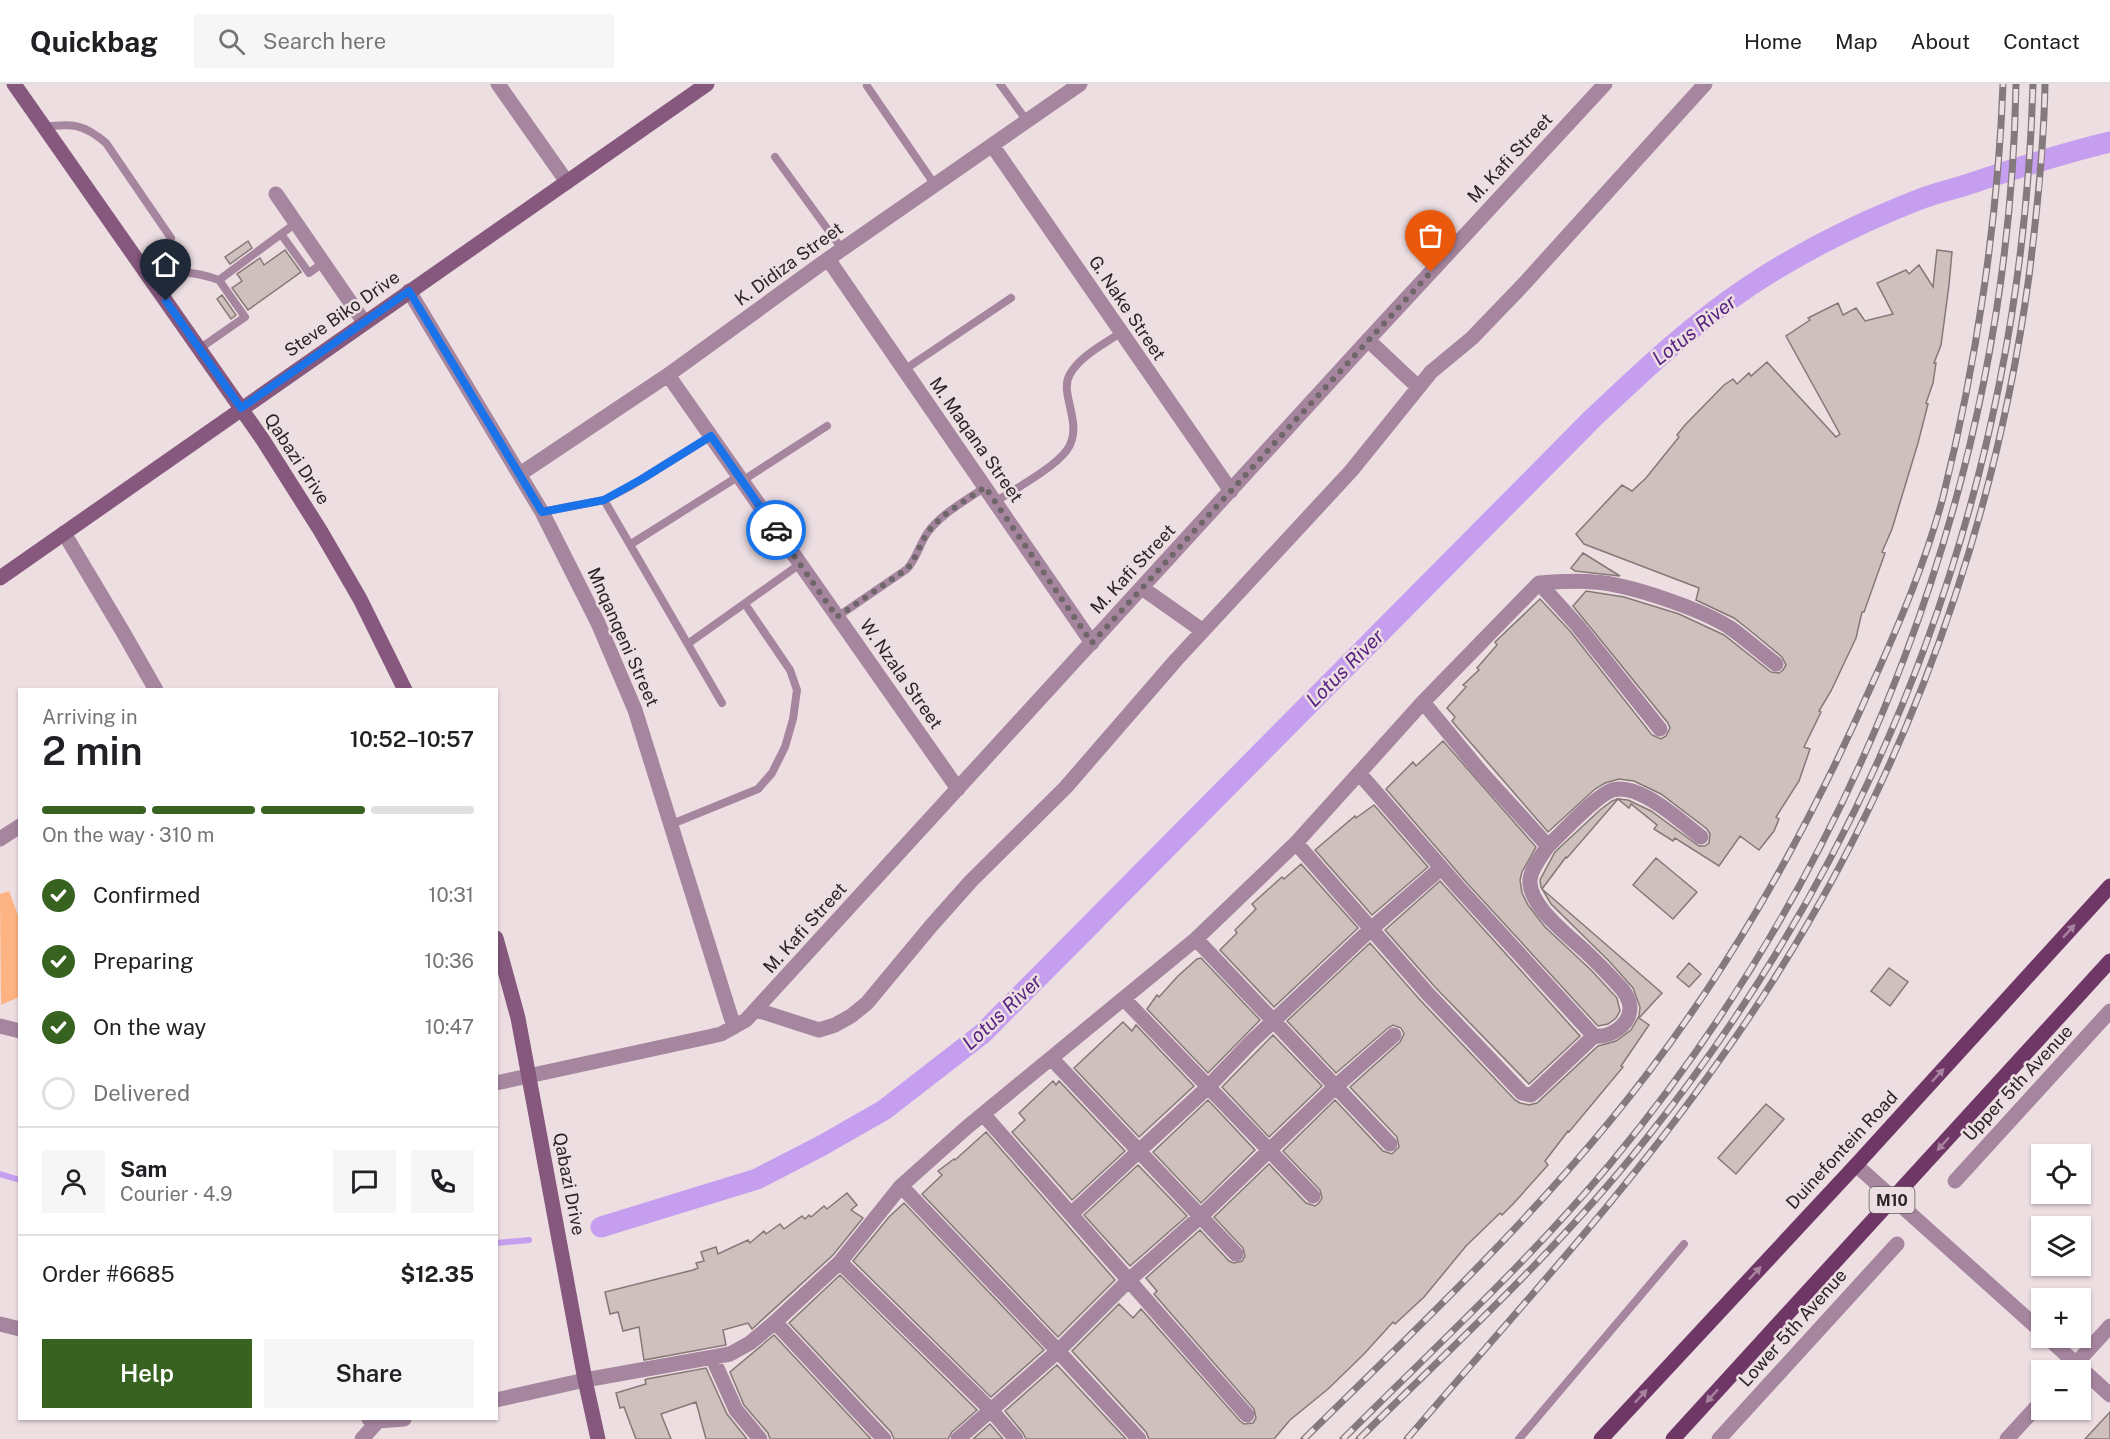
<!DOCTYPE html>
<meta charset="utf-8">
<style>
:root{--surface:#fff;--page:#f6f6f6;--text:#202124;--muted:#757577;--line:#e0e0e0;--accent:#38621f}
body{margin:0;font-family:"Public Sans",sans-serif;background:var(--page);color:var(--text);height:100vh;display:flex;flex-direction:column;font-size:22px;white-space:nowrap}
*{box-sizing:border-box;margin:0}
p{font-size:20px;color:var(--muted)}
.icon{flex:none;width:33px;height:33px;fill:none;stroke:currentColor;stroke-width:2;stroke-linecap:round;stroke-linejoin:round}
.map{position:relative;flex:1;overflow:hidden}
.sheet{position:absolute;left:18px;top:604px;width:480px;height:732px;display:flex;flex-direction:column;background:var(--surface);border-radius:0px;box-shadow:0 2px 4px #0004}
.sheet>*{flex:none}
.buttons{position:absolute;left:2031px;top:1060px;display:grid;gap:12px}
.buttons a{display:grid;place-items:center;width:60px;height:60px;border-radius:0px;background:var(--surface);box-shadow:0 2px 4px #0004;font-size:30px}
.pin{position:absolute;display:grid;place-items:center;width:51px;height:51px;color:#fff;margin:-62px -26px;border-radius:50% 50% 50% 0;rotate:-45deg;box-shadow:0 0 6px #0007}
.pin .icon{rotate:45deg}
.courier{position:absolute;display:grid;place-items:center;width:60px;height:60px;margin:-30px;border:4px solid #1a73e8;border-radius:50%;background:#fff;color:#222;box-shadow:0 2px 8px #0007}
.summary em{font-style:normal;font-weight:600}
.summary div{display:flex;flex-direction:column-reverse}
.summary{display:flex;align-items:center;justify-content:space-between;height:102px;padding:0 24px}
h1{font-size:39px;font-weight:600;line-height:45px}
.bar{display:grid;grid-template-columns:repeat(4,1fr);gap:9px 6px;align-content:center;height:72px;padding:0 24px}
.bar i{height:8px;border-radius:4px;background:var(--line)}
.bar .selected{background:var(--accent)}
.bar p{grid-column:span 4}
.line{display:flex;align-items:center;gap:15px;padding:0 24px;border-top:2px solid var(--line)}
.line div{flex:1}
.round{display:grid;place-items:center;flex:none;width:63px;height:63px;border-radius:0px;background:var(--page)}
ol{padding:0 24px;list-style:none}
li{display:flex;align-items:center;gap:18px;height:66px}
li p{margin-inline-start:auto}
li .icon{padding:6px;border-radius:50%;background:var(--accent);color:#fff;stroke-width:4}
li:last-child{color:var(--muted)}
li i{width:33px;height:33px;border:3px solid var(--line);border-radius:50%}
.button{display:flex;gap:12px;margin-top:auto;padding:12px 24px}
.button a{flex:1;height:69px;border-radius:0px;background:var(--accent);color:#fff;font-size:24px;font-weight:600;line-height:69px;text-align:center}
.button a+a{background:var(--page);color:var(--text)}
header{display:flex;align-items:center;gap:36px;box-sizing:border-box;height:84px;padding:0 30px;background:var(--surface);border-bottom:2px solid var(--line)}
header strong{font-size:28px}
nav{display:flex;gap:33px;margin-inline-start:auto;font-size:21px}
.search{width:420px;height:54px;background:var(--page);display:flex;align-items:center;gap:15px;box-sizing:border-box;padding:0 21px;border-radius:0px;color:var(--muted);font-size:22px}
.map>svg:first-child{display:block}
.grass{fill:#fdb382}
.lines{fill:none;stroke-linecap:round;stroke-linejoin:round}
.stream{stroke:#c59eef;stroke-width:6}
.canal{stroke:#c59eef;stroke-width:21}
.building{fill:#cfc0be;stroke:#857876;stroke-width:1.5}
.lane{stroke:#a6859f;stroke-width:8}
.street{stroke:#a6859f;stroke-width:15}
.secondary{stroke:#86587e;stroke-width:15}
.primary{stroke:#6f3766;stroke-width:15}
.rail-casing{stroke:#847a7d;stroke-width:7}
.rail{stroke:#eddee2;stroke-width:4.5;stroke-dasharray:14;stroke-linecap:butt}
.oneway{fill:#a8829e}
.done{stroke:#6e6668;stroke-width:6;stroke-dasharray:0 10.8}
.route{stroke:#1a73e8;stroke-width:8}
.labels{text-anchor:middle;stroke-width:5;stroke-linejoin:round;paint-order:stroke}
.shield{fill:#eddee2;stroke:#645c5e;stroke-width:1.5}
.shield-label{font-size:16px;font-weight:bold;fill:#2a2526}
.street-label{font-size:18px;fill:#2a2526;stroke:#eddee2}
.water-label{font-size:20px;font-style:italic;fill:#572380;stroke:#eddee2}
</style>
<header>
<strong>Quickbag</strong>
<div class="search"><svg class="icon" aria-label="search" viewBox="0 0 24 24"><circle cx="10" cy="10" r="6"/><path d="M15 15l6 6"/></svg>Search here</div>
<nav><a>Home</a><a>Map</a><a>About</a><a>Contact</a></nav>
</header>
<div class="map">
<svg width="2110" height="1355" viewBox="0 0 2110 1355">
<rect width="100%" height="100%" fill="#eddee2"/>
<path class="grass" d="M 9,807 L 19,834 L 19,913 L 1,921 L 0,810 Z"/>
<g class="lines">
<path class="stream" d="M 0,1090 L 20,1096
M 496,1159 L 529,1156"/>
<path class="canal" d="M 601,1143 L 757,1095 L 821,1062 L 884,1026 L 982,950 L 1592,335 C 1642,288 1691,241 1748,203 C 1802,167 1863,137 1923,114 C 1939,108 1958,104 1975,98 C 2020,83 2064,69 2110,58"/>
</g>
<path class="building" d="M 248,157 L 252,164 L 230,180 L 225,173 Z
M 285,166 L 301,188 L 248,226 L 232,204 L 242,197 L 237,190 L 260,174 L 264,181 Z
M 1937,166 L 1952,168 L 1949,201 L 1941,261 L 1934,279 L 1936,279 L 1933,299 L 1926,319 L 1928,320 L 1918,359 L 1892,445 L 1882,468 L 1885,469 L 1864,528 L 1862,528 L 1856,554 L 1831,607 L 1819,627 L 1821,628 L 1804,663 L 1810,665 L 1799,697 L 1776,733 L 1779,735 L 1774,747 L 1759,766 L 1740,752 L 1719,782 L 1675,754 L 1673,757 L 1654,745 L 1657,741 L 1631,720 L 1629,724 L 1618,715 L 1628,716 L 1651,727 L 1699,762 L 1705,762 L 1709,759 L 1710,750 L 1707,745 L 1661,710 L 1634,697 L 1619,695 L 1605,699 L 1595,705 L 1548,748 L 1457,643 L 1452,637 L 1455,633 L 1447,624 L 1466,603 L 1463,601 L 1479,586 L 1477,584 L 1497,561 L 1495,558 L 1540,515 L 1570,547 L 1652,651 L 1661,655 L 1666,652 L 1670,644 L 1668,639 L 1573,522 L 1586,507 L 1624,513 L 1679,530 L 1724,551 L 1771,588 L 1779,589 L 1783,586 L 1786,581 L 1782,573 L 1753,549 L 1734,534 L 1696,516 L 1699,504 L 1584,460 L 1576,450 L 1622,401 L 1632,407 L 1646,394 L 1679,353 L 1677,351 L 1685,341 L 1724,301 L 1733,295 L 1737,300 L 1749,289 L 1751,292 L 1767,278 L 1836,353 L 1840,350 L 1786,252 L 1810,236 L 1808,234 L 1838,219 L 1843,231 L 1856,224 L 1865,237 L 1893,230 L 1877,199 L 1906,186 L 1909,190 L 1919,181 L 1933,203 Z
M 222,211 L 236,231 L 231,235 L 217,215 Z
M 1583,469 L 1620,492 L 1575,487 L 1571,484 Z
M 1443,657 L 1536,763 L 1522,788 L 1520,796 L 1522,809 L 1528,821 L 1545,843 L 1591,886 L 1617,914 L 1620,927 L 1616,934 L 1608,940 L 1598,942 L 1466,798 L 1386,705 L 1413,678 L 1416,682 Z
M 1618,715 L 1567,774 L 1566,773 L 1542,805 L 1662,909 L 1639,934 L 1649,941 L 1621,982 L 1623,983 L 1569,1048 L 1568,1047 L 1545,1077 L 1548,1081 L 1513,1120 L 1502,1131 L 1500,1129 L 1466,1162 L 1424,1213 L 1395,1240 L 1393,1238 L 1364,1270 L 1328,1305 L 1290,1336 L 1274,1355 L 1149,1355 L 1146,1348 L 1072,1267 L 1119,1220 L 1133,1234 L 1141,1225 L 1240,1337 L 1244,1340 L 1253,1339 L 1256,1334 L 1254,1325 L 1154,1210 L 1157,1207 L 1146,1194 L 1200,1146 L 1229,1177 L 1234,1179 L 1242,1177 L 1245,1172 L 1243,1164 L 1214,1133 L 1269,1080 L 1306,1119 L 1315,1122 L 1319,1119 L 1322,1114 L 1320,1106 L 1283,1067 L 1335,1016 L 1383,1067 L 1392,1070 L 1399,1063 L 1397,1053 L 1350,1003 L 1400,958 L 1404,950 L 1401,944 L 1393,941 L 1388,944 L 1336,989 L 1287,937 L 1370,859 L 1421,917 L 1515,1016 L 1520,1019 L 1529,1021 L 1537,1019 L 1598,962 L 1616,957 L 1631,946 L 1639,932 L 1640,923 L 1633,904 L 1609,877 L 1551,820 L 1541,803 L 1540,796 L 1555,768 L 1600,726 L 1612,717 Z
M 1374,721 L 1428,783 L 1372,831 L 1315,766 L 1355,732 L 1356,734 Z
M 1656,774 L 1697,808 L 1673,835 L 1633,801 Z
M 1301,780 L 1358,844 L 1274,923 L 1220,866 L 1237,849 L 1235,846 L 1256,825 L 1252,820 L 1282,793 L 1284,795 Z
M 1440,797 L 1580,952 L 1529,1000 L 1435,903 L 1385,846 Z
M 1201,874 L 1260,936 L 1208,989 L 1147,925 L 1157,911 L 1159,913 L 1178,892 L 1197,875 Z
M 1689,879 L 1701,890 L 1689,903 L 1677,893 Z
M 1889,884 L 1908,898 L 1890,922 L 1871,907 Z
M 1123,938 L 1132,947 L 1136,941 L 1194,1002 L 1139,1053 L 1074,984 Z
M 1273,951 L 1322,1002 L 1269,1053 L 1222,1003 Z
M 1053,997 L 1056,1001 L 1059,997 L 1125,1067 L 1072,1116 L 1012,1048 L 1025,1036 L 1019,1029 Z
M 1208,1016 L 1255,1066 L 1201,1119 L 1153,1068 Z
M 1766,1020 L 1784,1035 L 1736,1090 L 1718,1074 Z
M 986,1048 L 1115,1196 L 1058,1253 L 922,1110 L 942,1091 L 938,1087 L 954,1075 L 955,1076 Z
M 1138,1081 L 1187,1132 L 1130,1182 L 1084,1131 Z
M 847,1109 L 857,1121 L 851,1126 L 863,1134 L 833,1171 L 752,1245 L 748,1239 L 723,1246 L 726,1261 L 644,1276 L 639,1243 L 623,1247 L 618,1228 L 610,1230 L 605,1208 L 693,1186 L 698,1184 L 696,1179 L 704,1177 L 701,1168 L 716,1163 L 718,1170 L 748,1156 L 750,1159 L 764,1147 L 766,1150 L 780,1140 L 784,1145 L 802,1132 L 805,1135 L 809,1131 L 811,1133 L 824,1122 L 827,1125 Z
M 904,1119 L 1044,1266 L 991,1313 L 853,1177 L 889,1133 Z
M 840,1191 L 977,1326 L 952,1348 L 948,1355 L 894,1355 L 891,1348 L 789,1239 Z
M 774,1251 L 871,1355 L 770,1355 L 768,1349 L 744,1321 L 730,1288 Z
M 1057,1281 L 1126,1355 L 1026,1355 L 1023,1349 L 1005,1327 Z
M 706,1284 L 727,1330 L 747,1355 L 706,1355 L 696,1318 L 661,1330 L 671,1355 L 636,1355 L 624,1323 L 620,1324 L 616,1309 L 646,1300 L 645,1296 L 647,1295 Z
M 2110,1328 L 2110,1355 L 2085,1355 Z
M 990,1340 L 1003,1355 L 973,1355 Z"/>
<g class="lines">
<path class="lane" d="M 1000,0 L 1027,37
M 867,2 L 935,101
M 44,43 C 72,39 84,40 106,59 L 171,154
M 775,73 L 842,165
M 281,150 L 309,189 L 324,178
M 219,196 L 296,139
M 155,201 C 184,186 188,186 219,196 L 245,233 L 199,265
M 904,286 L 1011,214
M 742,397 L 827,342
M 604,416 L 722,619
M 995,418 C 1015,405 1054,384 1067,366 C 1085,340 1058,310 1070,290 C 1080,272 1104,260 1120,249
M 542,428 L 604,416 L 629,403 L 711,352
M 631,460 L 739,392
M 837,533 L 907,485 C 917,474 920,459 928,448 C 942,429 967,416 985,403
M 689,559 L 800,480
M 672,740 L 758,705 L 772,689 L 785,663 L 793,635 L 797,606 L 790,586 L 745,520
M 1519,1355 L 1684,1160"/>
<path class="street" d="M 498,0 L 567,98
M 992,61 L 1231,407
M 276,110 L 364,238
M 828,175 L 1092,559
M 409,207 L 542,428 L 598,539 L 635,626 L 734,943
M 1368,256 L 1418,303
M 668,291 L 958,705
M 520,390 L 668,291 L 828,175 L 1080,0
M 64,449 L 123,548 L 156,606
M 1539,499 L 1577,541 L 1660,645
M 1142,504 L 1203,547
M 1359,689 L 1459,804 L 1594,952 C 1610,954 1631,941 1630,922 C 1629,916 1626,910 1622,905 C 1611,893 1601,882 1589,871 C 1572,854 1527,822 1530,795 C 1532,783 1542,771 1548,762 L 1480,687 L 1423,618
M 0,755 L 20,742
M 1296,759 L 1428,910 L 1522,1009 L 1531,1011 L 1536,1007 L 1594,952
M 1548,762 C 1564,747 1590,718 1608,708 C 1634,693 1680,737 1701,753
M 1196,855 L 1390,1060
M 1124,915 L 1313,1112
M 757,926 L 819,946 L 835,941 L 851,932 L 867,919 L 931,842 L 971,797 L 1066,703 L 1176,576 L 1351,387 L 1431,288 L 1472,254 L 1523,201 L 1705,0
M 0,942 L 20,947
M 1052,975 L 1236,1170
M 496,999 L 708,953 L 721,950 L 746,936 L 1368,256 L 1605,0
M 983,1030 L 1247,1331
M 1856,1081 L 2042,1248
M 1955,1097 L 2110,927
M 901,1102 L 1058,1267 L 1139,1355
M 1071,1130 L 1208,1003 L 1250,959 L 1371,845 L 1441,784
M 840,1178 L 990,1325 L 1016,1355
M 775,1238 L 884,1355
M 0,1240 L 20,1245
M 2048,1254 L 2110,1311
M 712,1273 L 736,1326 L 760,1355
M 2070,1286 L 2110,1242
M 496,1316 L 585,1296 L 730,1270 L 750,1259 L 775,1238 L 840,1178 L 901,1102 L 966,1044 L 1196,855 L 1296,759 L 1423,618 L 1539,499 C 1557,498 1576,496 1594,498 C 1629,500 1700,525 1729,543 C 1745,554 1760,568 1776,580
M 369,1335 L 378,1337 L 404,1335
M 362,1355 L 378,1337
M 958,1355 L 1058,1267 L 1129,1196 L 1201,1132 L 1335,1003 L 1394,951
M 1719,1355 L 1897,1160
M 2007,1355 L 2042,1317"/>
<path class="secondary" d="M 14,0 L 263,356 L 320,446 L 360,515 L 405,606
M 0,494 L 707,0
M 496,854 L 518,934 L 585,1296 L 598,1355"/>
<path class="primary" d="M 1601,1355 L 1856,1081 L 2110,802
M 1673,1355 L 2110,877"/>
<defs>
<path id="rail" d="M 1304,1355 C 1409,1252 1517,1150 1610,1037 C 1721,902 1803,757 1873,598 C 1900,538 1926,477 1943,413 C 1976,281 1998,136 2003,0
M 1343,1355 C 1433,1265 1528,1178 1610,1080 C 1860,779 2009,392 2016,0
M 1359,1355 C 1457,1258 1560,1164 1646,1055 C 1888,752 2022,388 2033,0
M 1407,1355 C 1513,1231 1627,1108 1721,974 C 1886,743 1991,473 2029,192 C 2037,128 2044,65 2045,0"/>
</defs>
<use href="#rail" class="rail-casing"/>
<use href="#rail" class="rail"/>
</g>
<defs><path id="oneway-solid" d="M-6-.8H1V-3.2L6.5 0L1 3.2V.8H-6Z" transform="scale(1.5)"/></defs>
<g class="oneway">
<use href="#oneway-solid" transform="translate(2069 847) rotate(-48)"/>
<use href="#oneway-solid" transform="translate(1938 991) rotate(-48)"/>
<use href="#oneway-solid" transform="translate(1943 1060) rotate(132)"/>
<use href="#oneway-solid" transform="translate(1755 1189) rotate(-47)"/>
<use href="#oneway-solid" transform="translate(1641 1312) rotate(-47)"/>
<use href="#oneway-solid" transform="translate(1712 1312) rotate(132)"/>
</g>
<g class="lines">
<path class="done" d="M 776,446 L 837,533 L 907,485 C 917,474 920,459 928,448 C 942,429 966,417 985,403 L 1092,559 L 1431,188"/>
<path class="route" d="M 166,217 L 241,324 L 409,207 L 542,428 L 604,416 L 642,395 L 711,352 L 776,446"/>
</g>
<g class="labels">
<rect class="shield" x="1869.5" y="1103" width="45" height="26" rx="4.5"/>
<g class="shield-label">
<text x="1892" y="1122">M10</text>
</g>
<g class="street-label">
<text transform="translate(1510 74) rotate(-47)" y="6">M. Kafi Street</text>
<text transform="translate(789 180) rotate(-36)" y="6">K. Didiza Street</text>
<text transform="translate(1127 224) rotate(56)" y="6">G. Nake Street</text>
<text transform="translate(342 230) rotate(-35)" y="6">Steve Biko Drive</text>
<text transform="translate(976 356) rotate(55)" y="6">M. Maqana Street</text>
<text transform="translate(297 375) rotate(57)" y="6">Qabazi Drive</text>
<text transform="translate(1133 485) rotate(-47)" y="6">M. Kafi Street</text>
<text transform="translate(623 553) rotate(66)" y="6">Mnqanqeni Street</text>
<text transform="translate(901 590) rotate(55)" y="6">W. Nzala Street</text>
<text transform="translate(805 844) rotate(-48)" y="6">M. Kafi Street</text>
<text transform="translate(2018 999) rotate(-47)" y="6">Upper 5th Avenue</text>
<text transform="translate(1842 1066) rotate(-47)" y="6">Duinefontein Road</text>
<text transform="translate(569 1100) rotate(79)" y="6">Qabazi Drive</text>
<text transform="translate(1793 1244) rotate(-48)" y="6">Lower 5th Avenue</text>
</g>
<g class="water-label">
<text transform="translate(1694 246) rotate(-38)" y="7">Lotus River</text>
<text transform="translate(1345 584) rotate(-45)" y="7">Lotus River</text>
<text transform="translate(1002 928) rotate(-43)" y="7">Lotus River</text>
</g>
</g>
</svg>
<div class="buttons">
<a><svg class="icon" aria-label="locate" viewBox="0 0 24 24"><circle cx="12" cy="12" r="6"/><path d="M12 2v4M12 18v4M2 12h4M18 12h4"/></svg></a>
<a><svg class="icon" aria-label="layers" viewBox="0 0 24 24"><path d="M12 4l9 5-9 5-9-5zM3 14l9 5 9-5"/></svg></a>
<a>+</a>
<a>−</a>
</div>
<div class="pin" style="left:1431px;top:188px;background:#ea580c"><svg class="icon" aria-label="bag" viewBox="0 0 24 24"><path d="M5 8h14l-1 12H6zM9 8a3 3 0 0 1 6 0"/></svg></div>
<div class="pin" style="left:166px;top:217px;background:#1f2937"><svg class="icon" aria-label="home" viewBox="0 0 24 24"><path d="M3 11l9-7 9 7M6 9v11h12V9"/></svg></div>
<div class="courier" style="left:776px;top:446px"><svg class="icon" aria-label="car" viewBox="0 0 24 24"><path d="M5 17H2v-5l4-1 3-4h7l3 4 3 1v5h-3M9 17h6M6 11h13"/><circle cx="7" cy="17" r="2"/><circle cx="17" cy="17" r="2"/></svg></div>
<section class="sheet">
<div class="summary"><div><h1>2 min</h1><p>Arriving in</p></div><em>10:52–10:57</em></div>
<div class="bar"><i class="selected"></i><i class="selected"></i><i class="selected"></i><i></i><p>On the way · 310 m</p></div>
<ol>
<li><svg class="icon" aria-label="check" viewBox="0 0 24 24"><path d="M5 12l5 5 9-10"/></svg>Confirmed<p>10:31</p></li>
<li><svg class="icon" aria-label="check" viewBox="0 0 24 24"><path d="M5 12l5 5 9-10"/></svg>Preparing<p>10:36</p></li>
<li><svg class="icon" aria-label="check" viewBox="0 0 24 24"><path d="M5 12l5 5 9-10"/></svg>On the way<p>10:47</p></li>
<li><i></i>Delivered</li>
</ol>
<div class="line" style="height:108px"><a class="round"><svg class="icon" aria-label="person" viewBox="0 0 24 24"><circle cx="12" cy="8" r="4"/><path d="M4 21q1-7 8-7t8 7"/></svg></a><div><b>Sam</b><p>Courier · 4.9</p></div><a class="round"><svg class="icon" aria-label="chat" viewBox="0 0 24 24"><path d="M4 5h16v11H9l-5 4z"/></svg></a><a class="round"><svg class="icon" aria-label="phone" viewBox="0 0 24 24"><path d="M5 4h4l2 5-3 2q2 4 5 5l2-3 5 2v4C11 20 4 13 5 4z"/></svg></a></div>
<div class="line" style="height:78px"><div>Order #6685</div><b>$12.35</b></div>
<div class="button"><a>Help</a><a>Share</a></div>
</section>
</div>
